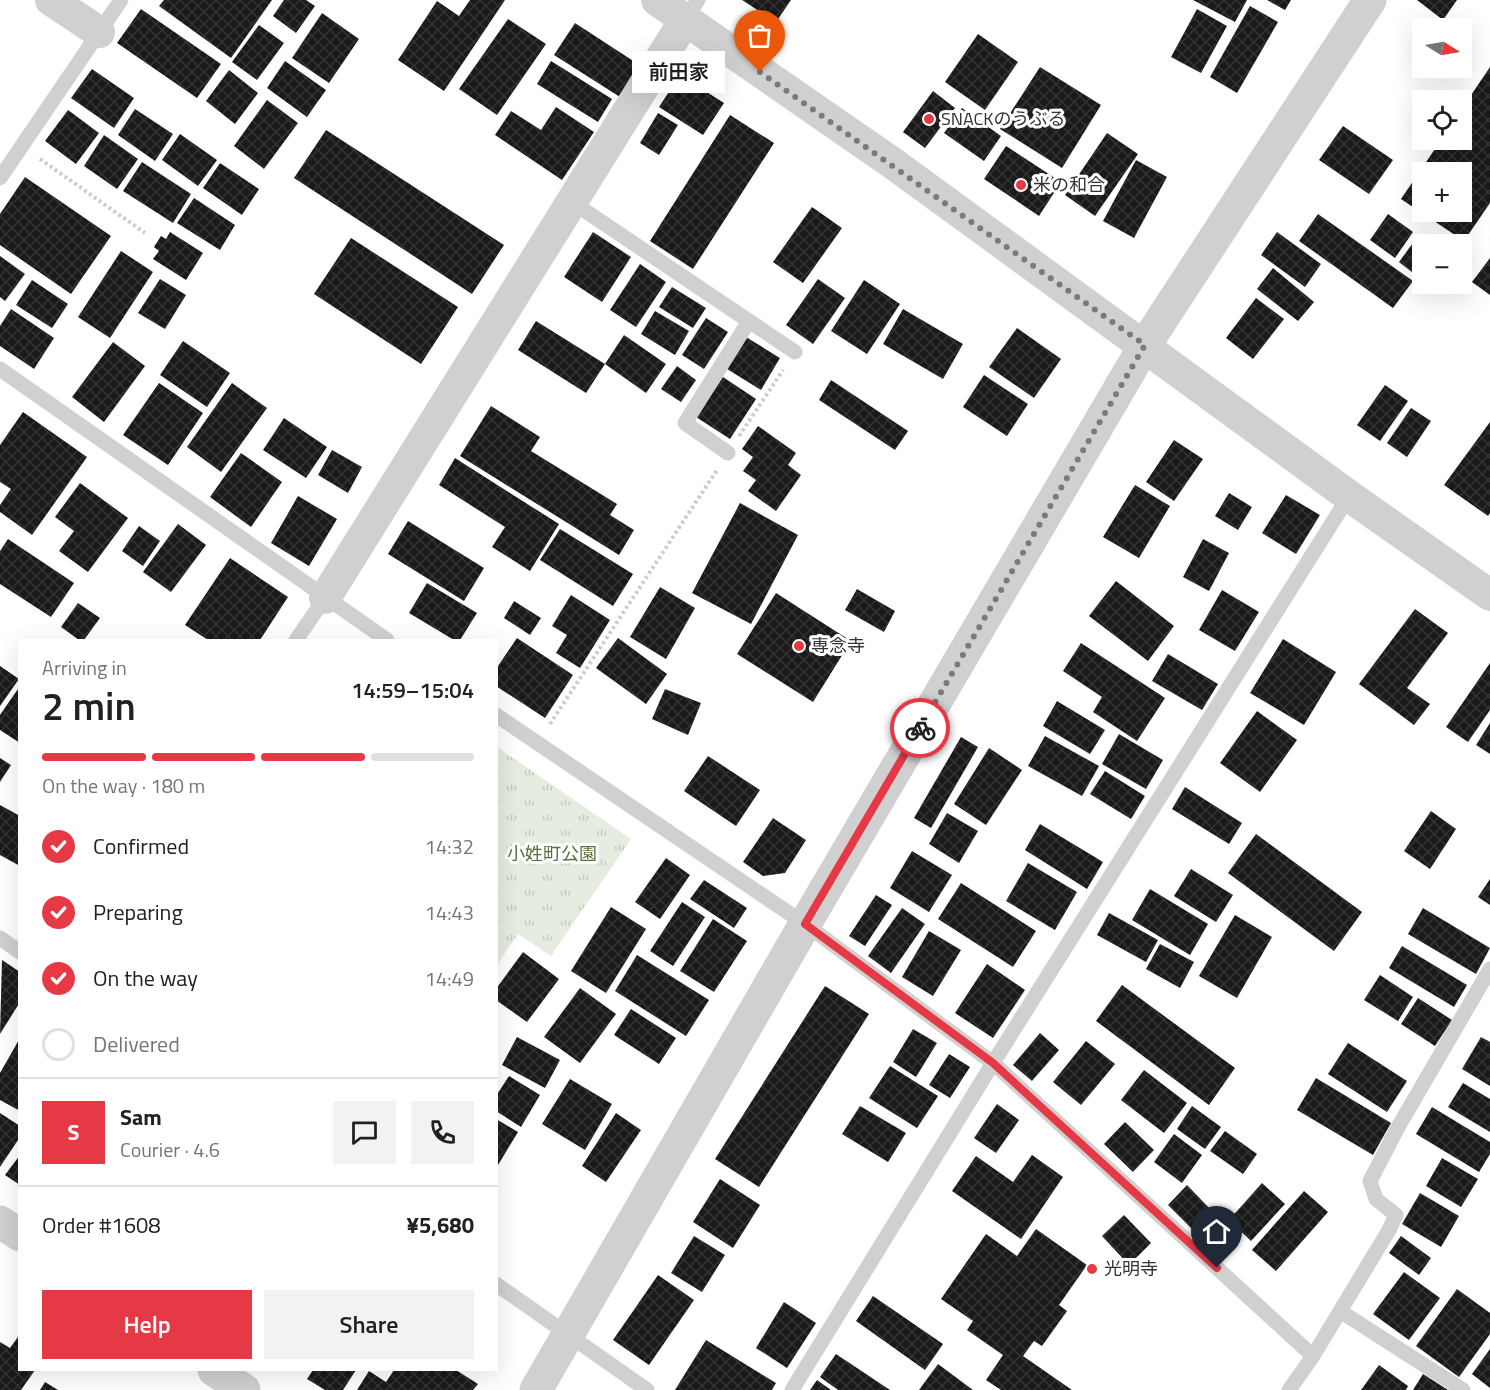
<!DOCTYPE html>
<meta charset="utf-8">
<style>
:root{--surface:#fff;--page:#f2f2f2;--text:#202124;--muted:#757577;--line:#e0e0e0;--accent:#e63946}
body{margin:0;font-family:"Titillium Web","Noto Sans JP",sans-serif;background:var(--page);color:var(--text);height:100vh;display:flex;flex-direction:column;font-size:22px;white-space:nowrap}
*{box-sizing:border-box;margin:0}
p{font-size:20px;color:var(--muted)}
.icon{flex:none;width:33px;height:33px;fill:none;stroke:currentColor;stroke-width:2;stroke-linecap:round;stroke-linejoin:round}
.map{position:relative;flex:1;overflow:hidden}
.drawer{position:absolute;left:18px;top:639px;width:480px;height:732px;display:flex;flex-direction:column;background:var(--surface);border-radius:0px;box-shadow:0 6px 24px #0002}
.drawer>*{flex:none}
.needle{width:39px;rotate:101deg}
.controls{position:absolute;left:1412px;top:18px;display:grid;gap:12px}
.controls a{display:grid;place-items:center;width:60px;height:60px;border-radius:0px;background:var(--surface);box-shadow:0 6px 24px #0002;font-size:30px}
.pin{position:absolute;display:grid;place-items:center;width:51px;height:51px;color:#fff;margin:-62px -26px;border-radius:50% 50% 50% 0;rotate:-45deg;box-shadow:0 0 6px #0007}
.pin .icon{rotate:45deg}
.courier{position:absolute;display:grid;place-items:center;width:60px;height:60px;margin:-30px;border:4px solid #e63946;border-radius:50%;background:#fff;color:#222;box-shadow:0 2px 8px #0007}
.bubble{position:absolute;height:42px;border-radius:0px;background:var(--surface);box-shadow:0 6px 24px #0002;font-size:20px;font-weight:600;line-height:42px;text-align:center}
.head em{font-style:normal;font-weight:600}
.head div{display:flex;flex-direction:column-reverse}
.head{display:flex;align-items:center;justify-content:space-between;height:102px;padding:0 24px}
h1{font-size:39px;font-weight:600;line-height:45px}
.bar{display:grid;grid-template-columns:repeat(4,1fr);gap:9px 6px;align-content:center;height:72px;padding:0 24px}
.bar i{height:8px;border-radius:4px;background:var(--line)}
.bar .active{background:var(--accent)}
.bar p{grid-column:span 4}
.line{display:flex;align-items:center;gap:15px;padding:0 24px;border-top:2px solid var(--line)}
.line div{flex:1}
.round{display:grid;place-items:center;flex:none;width:63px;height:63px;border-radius:0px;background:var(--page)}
ol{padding:0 24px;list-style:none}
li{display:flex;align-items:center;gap:18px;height:66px}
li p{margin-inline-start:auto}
li .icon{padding:6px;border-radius:50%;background:var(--accent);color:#fff;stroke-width:4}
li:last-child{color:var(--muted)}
li i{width:33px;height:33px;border:3px solid var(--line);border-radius:50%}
.cta{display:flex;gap:12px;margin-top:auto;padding:12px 24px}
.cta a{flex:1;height:69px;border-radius:0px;background:var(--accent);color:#fff;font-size:24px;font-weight:600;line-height:69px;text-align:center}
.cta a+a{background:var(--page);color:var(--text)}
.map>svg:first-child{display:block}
.grass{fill:url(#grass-tufts)}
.building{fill:url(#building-cross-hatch);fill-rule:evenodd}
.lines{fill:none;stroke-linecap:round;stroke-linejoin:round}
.path{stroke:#cdcdcd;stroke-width:4;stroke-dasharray:3 3;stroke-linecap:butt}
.service{stroke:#d0d0d0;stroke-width:15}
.minor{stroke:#d0d0d0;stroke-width:32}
.tertiary{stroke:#d0d0d0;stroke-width:33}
.done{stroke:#7a7a7a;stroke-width:6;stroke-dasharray:0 10.8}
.route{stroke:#e63946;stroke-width:8}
.poi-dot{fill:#e63946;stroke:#fff;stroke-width:2}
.labels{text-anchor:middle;stroke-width:6;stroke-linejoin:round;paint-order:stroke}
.poi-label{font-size:18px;fill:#333;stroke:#fff;text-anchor:start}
.park-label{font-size:18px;fill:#56703f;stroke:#fff}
</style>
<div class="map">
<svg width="1490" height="1390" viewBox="0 0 1490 1390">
<defs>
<pattern id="grass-tufts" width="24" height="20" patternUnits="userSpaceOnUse" patternTransform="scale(1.5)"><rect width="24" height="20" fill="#e6ecdf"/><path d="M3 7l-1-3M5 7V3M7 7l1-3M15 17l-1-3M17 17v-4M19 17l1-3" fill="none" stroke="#c6cbc0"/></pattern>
<pattern id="building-cross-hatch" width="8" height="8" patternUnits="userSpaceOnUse" patternTransform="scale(1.5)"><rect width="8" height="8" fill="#1a1a1a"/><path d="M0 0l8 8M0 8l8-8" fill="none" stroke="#333"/></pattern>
</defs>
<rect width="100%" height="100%" fill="#fff"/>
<path class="grass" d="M 497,747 L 631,839 L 551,956 L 518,934 L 497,965 Z"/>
<path class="building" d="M 164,0 L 272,0 L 231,58 L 159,6 Z
M 284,0 L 306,0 L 315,6 L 296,33 L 273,16 Z
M 470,0 L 505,0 L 444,91 L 398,60 L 437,1 L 459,16 Z
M 742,0 L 791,0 L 776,22 Z
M 1193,0 L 1247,0 L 1235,22 Z
M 1267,0 L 1291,0 L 1285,10 Z
M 1417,0 L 1457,0 L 1443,20 Z
M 1250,6 L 1278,22 L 1237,93 L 1210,77 Z
M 141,9 L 221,64 L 197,98 L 117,43 Z
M 1197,9 L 1227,26 L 1201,73 L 1171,57 Z
M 322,13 L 359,39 L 329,83 L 292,58 Z
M 508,19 L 546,44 L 497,115 L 459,89 Z
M 575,23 L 641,66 L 620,97 L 554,55 Z
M 259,25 L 284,43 L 257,80 L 232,62 Z
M 978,34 L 1018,62 L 985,110 L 945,82 Z
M 285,61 L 326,90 L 307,117 L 267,88 Z
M 551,61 L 612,99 L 598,122 L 537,84 Z
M 1040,67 L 1101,105 L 1062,168 L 1000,129 Z
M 1490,67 L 1490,203 L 1464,241 L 1401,199 L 1441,140 L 1461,140 L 1461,110 ZM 1422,172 L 1461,172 L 1461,212 L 1422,212 Z
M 92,69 L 134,98 L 114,128 L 71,98 Z
M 229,70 L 258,93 L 235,124 L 206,101 Z
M 680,75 L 724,103 L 703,135 L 659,107 Z
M 933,91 L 955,108 L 925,148 L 903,132 Z
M 267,100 L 298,123 L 264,169 L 234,146 Z
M 556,107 L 594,132 L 562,180 L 495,135 L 511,111 L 541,130 Z
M 962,108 L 1001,136 L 984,161 L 944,133 Z
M 135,109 L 173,134 L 155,161 L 118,135 Z
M 68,110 L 99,133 L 76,164 L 45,141 Z
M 658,113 L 678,125 L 659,155 L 640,143 Z
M 730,115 L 774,143 L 693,269 L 650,241 Z
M 1343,126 L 1393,160 L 1369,194 L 1319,160 Z
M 326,130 L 504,245 L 472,294 L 294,178 Z
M 1107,133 L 1138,154 L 1095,216 L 1065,195 Z
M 180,134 L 217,160 L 198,186 L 162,160 Z
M 104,135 L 138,159 L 117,189 L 84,166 Z
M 1006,146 L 1061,182 L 1039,216 L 984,179 Z
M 1136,160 L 1167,177 L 1134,238 L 1103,221 Z
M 142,162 L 191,194 L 173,223 L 123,191 Z
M 220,163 L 259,189 L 242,215 L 203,188 Z
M 25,177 L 111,236 L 71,294 L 0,245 L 0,214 Z
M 194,198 L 235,225 L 220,250 L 177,223 Z
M 812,207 L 842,228 L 803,283 L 773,262 Z
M 1318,214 L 1413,281 L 1393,308 L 1299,241 Z
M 1388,214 L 1413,232 L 1395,258 L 1370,240 Z
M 170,232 L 203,253 L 186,280 L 153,259 L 159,251 L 154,247 L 161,236 L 166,239 Z
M 593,232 L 631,257 L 602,302 L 564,277 Z
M 1277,232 L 1321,264 L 1305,287 L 1261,255 Z
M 1418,236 L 1429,244 L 1422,244 L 1422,280 L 1399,262 Z
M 351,238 L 458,307 L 421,364 L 314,294 Z
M 121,251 L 153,272 L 110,338 L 78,317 Z
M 0,256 L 25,274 L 5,301 L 0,297 Z
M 1490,258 L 1490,295 L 1472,282 Z
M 640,264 L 666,282 L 636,327 L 610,310 Z
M 1273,268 L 1314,302 L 1298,321 L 1257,289 Z
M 160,279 L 186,295 L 165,329 L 138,313 Z
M 818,279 L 845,298 L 813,344 L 786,325 Z
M 32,280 L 68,304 L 52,328 L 16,305 Z
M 864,280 L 900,304 L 867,354 L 831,331 Z
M 1427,284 L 1449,284 L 1442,294 Z
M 672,287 L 706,308 L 693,328 L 659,307 Z
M 1256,298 L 1284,319 L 1253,359 L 1226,338 Z
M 11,309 L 54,338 L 34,369 L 0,346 L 0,326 Z
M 903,309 L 963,344 L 943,379 L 883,344 Z
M 655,311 L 689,331 L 675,355 L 641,334 Z
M 706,318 L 728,332 L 704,369 L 682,355 Z
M 536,321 L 605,364 L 586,393 L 518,350 Z
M 1017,328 L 1061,359 L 1034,398 L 989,367 Z
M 624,335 L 666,364 L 646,393 L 605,364 Z
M 746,337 L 780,358 L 761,390 L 727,369 Z
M 183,341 L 230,373 L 207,407 L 160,375 Z
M 113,342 L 145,366 L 104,422 L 72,397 Z
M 677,366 L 696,380 L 681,402 L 661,389 Z
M 984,375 L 1028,404 L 1007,436 L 963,407 Z
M 723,377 L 756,399 L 730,439 L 696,417 Z
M 831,380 L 908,431 L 895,450 L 819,400 Z
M 159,383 L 203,413 L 168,465 L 123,435 Z
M 232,383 L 267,408 L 221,472 L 187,447 Z
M 1385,385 L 1408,401 L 1380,441 L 1357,425 Z
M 491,406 L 540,437 L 531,451 L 617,504 L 610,515 L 634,530 L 619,555 L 460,456 Z
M 1411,408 L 1431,421 L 1407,457 L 1387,443 Z
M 23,412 L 87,457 L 32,535 L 0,512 L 0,505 L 11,489 L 0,482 L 0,445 Z
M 284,418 L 327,447 L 306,478 L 263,450 Z
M 1490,422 L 1490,513 L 1488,516 L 1444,485 Z
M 758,426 L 796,453 L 788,465 L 801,475 L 776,511 L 748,491 L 756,480 L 743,471 L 753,457 L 742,449 Z
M 1174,440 L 1203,459 L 1174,501 L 1146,482 Z
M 332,450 L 362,467 L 348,493 L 318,475 Z
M 241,453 L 282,482 L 251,527 L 210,497 Z
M 455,458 L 559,524 L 530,571 L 492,547 L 505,527 L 439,485 Z
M 80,483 L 128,518 L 88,572 L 59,551 L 74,531 L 55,517 Z
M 1135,485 L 1170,506 L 1139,558 L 1103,537 Z
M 1229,493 L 1252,507 L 1238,530 L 1215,516 Z
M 1286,495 L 1320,515 L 1296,554 L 1262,533 Z
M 298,496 L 337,519 L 309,566 L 271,543 Z
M 740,503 L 798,535 L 751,624 L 692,593 Z
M 408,521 L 484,568 L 464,601 L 388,554 Z
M 178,524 L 206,545 L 171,592 L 143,572 Z
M 139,526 L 160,541 L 143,566 L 122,551 Z
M 560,529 L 633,574 L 613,606 L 540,560 Z
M 8,539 L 74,583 L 51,617 L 0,584 L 0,551 Z
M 1203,539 L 1229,553 L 1209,591 L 1183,577 Z
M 230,558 L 288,597 L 260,640 L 208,640 L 185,625 Z
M 1116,581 L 1174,626 L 1148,661 L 1089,616 Z
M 427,583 L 477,613 L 460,640 L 454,640 L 409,613 Z
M 660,587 L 695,608 L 666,659 L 630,637 Z
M 857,589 L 895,611 L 884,632 L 845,610 Z
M 1222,590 L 1259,612 L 1235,651 L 1199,630 Z
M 776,593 L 851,641 L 813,702 L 737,654 Z
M 571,595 L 610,620 L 580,668 L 556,653 L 567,635 L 552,626 Z
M 514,601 L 541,618 L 530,635 L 504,618 Z
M 78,603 L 100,618 L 84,640 L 79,640 L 61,627 Z
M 1415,609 L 1448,633 L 1407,688 L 1430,704 L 1414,725 L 1359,684 Z
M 517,638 L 573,675 L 545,718 L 496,686 L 496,669 Z
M 618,638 L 667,674 L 646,704 L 596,668 Z
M 1283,639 L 1336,672 L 1304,725 L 1250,693 Z
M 1081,643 L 1165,698 L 1137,741 L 1093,712 L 1102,697 L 1063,671 Z
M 1168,654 L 1218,684 L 1202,710 L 1152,681 Z
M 1490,663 L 1490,710 L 1468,742 L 1446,727 Z
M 0,666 L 19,679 L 0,706 Z
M 20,686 L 20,743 L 0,730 L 0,715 Z
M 665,689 L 701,703 L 688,735 L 652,719 Z
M 1057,701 L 1105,730 L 1090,754 L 1043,726 Z
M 1257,711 L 1297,740 L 1260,792 L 1220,763 Z
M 1490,723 L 1490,754 L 1476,745 Z
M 1119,734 L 1163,760 L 1146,789 L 1102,764 Z
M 1045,736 L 1099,766 L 1082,796 L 1028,766 Z
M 961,737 L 978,747 L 931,828 L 914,818 Z
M 989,748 L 1022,770 L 986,825 L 954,804 Z
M 708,756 L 760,790 L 736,826 L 684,791 Z
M 0,758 L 11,765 L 0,782 Z
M 1105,771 L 1145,796 L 1131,819 L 1090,794 Z
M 1185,787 L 1242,823 L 1229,844 L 1172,809 Z
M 0,805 L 20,816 L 20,866 L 0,855 Z
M 1431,811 L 1456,829 L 1430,869 L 1404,851 Z
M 947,813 L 978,831 L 959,863 L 929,844 Z
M 773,818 L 806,840 L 785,873 L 763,876 L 743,862 Z
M 1040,824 L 1103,862 L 1087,889 L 1025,850 Z
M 1256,834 L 1362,912 L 1334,951 L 1228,873 Z
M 912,851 L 952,875 L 929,912 L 890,888 Z
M 666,858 L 690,875 L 660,919 L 635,902 Z
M 1028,863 L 1077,892 L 1055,930 L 1006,901 Z
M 1191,869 L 1233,895 L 1216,922 L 1174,896 Z
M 1490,879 L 1490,905 L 1478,897 Z
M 704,880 L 747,908 L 734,928 L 690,899 Z
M 961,883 L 1036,931 L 1013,967 L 938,919 Z
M 1150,889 L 1208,924 L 1190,955 L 1132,920 Z
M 876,895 L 892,905 L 865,946 L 849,936 Z
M 682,902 L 705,917 L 673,966 L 650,951 Z
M 611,907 L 646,929 L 606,993 L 571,971 Z
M 902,908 L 925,924 L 891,973 L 868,956 Z
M 1423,908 L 1490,948 L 1476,974 L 1408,934 Z
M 1109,913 L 1158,940 L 1146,962 L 1097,935 Z
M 1235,915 L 1272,937 L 1237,998 L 1199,976 Z
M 713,919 L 747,941 L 714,992 L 680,971 Z
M 929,931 L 961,950 L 933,996 L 902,977 Z
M 1160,944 L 1194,962 L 1180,988 L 1146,969 Z
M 1402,946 L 1467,985 L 1454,1007 L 1389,968 Z
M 523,952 L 559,979 L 527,1022 L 496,1000 L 496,989 Z
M 637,955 L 709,1000 L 686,1036 L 615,991 Z
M 2,960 L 20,972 L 20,1002 L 0,1034 Z
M 987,964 L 1025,990 L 993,1038 L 955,1013 Z
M 1380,975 L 1413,997 L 1398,1021 L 1364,1000 Z
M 1122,985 L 1235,1068 L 1209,1105 L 1096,1021 Z
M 825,986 L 869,1014 L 759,1187 L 715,1159 Z
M 580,988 L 616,1014 L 580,1063 L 544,1037 Z
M 1418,998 L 1452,1020 L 1435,1046 L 1401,1024 Z
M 631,1009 L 676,1038 L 659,1064 L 614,1035 Z
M 913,1029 L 937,1043 L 916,1077 L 893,1062 Z
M 1040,1033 L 1059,1050 L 1032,1081 L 1013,1065 Z
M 517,1037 L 560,1060 L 545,1088 L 502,1065 Z
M 1481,1037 L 1490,1042 L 1490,1086 L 1462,1069 Z
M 20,1038 L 20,1111 L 0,1100 L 0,1073 Z
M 1086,1041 L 1115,1064 L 1081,1105 L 1053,1082 Z
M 1348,1043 L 1407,1081 L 1387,1112 L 1328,1074 Z
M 949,1054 L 970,1067 L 950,1098 L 929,1085 Z
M 890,1066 L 938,1096 L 917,1128 L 869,1098 Z
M 1144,1070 L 1187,1103 L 1164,1133 L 1121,1100 Z
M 509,1076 L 540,1095 L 521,1127 L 496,1111 L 496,1096 Z
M 1316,1078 L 1391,1123 L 1373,1155 L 1297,1110 Z
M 570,1079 L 612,1104 L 585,1150 L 542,1124 Z
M 1463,1083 L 1490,1099 L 1490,1132 L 1448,1107 Z
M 997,1104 L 1019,1120 L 996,1153 L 974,1138 Z
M 860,1106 L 906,1133 L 888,1162 L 842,1134 Z
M 1192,1106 L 1221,1127 L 1205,1149 L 1177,1129 Z
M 1432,1107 L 1490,1142 L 1490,1154 L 1479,1172 L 1416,1134 Z
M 0,1113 L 20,1126 L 20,1137 L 0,1167 Z
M 616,1113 L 641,1130 L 606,1182 L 582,1166 Z
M 496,1119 L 518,1132 L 498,1165 L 496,1164 Z
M 1125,1122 L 1154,1150 L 1133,1172 L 1104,1144 Z
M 1225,1131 L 1257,1154 L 1243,1174 L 1210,1151 Z
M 1174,1134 L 1202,1155 L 1182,1183 L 1154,1162 Z
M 20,1155 L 20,1185 L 5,1175 Z
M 1032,1155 L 1063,1177 L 1021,1239 L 952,1191 L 976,1156 L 1013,1182 Z
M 1442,1158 L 1478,1179 L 1461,1207 L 1426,1186 Z
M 720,1179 L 760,1205 L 733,1248 L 693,1222 Z
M 1262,1183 L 1285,1204 L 1251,1241 L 1229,1220 Z
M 1187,1185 L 1214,1213 L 1195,1232 L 1168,1205 Z
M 1304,1191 L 1328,1212 L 1276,1271 L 1252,1250 Z
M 1420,1193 L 1459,1216 L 1441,1247 L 1402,1224 Z
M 1124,1215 L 1151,1243 L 1129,1265 L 1102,1236 Z
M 1036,1229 L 1087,1265 L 1059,1305 L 1067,1311 L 1042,1346 L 1034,1341 L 1023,1356 L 1072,1390 L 1001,1390 L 986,1380 L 1003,1355 L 967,1330 L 973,1321 L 941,1299 L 986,1234 L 1017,1256 Z
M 694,1236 L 725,1255 L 702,1292 L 671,1273 Z
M 1401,1236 L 1431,1258 L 1419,1275 L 1389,1253 Z
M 1404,1272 L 1440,1298 L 1409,1340 L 1373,1314 Z
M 658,1275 L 694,1300 L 649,1365 L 613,1340 Z
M 1457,1289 L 1490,1313 L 1490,1334 L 1459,1377 L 1416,1346 Z
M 873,1296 L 943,1344 L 925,1370 L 856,1321 Z
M 784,1302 L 816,1323 L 787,1368 L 756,1348 Z
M 20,1334 L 20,1370 L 35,1370 L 21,1390 L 0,1390 L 0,1342 L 10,1348 Z
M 706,1340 L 776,1383 L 772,1390 L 675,1390 Z
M 1490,1349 L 1490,1388 L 1472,1374 Z
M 836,1354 L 890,1390 L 838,1390 L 820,1377 Z
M 938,1364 L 973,1390 L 919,1390 Z
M 1379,1365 L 1408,1386 L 1406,1390 L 1361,1390 Z
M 313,1370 L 356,1370 L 343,1390 L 325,1390 L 307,1379 Z
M 394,1370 L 456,1370 L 478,1384 L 473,1390 L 357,1390 L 369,1371 L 386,1382 Z
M 1423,1374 L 1448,1390 L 1413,1390 Z
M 817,1380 L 831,1390 L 810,1390 Z
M 45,1382 L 58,1390 L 40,1390 Z"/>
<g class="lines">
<path class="path" d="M 40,159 L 145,233
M 739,436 L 783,370
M 550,724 L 717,470"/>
<path class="service" d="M 685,20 L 698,0
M 0,178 L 121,0
M 572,202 L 795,352
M 0,369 L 387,640
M 728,453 L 685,423 L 749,321
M 296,640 L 325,598
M 496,715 L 805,924 L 993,1063 L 1313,1356 L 1289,1390
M 0,938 L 20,952
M 496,1284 L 647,1390
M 1340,1311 L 1463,1390
M 1313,1356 L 1389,1230 L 1396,1215 L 1376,1199 L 1370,1181 L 1397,1129 L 1490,969
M 792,1390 L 993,1063 L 1349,496"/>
<path class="minor" d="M 51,0 L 99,32
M 657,0 L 891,162 L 1349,496 L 1490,595
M 325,598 L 685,20"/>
<path class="tertiary" d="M 0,1222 L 20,1235
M 214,1370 L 244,1390
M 536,1390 L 805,924 L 1145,345 L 1370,0"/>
</g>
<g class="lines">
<path class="done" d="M 760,72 L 1145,345 L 920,728"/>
<path class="route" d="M 920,728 L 805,924 L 993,1063 L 1217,1268"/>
</g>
<g class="poi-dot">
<circle cx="929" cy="119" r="6"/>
<circle cx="1021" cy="185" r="6"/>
<circle cx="799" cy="646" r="6"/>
<circle cx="1092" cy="1269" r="6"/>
</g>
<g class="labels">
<g class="poi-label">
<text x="941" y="125">SNACKのうぶる</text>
<text x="1033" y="191">米の和合</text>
<text x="811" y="652">専念寺</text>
<text x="1104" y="1275">光明寺</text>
</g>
<g class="park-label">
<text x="552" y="860">小姓町公園</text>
</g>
</g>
</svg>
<div class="controls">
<a><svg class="needle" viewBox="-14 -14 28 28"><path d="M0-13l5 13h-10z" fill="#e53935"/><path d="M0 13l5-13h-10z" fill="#757577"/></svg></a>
<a><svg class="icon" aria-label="locate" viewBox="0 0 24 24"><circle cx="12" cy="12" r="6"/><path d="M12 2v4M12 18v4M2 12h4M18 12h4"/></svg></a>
<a>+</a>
<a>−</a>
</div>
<div class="pin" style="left:760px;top:72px;background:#ea580c"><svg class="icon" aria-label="bag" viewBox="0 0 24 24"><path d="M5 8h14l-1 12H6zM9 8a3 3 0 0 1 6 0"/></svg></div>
<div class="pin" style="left:1217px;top:1268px;background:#1f2937"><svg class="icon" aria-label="home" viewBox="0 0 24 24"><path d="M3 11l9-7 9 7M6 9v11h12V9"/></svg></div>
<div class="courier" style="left:920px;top:728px"><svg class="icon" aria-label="bike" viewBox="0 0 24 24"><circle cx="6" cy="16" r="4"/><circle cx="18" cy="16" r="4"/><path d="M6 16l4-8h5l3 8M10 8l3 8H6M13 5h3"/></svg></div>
<div class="bubble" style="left:632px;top:51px;width:93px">前田家</div>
<section class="drawer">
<div class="head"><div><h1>2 min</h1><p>Arriving in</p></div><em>14:59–15:04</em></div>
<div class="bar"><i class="active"></i><i class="active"></i><i class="active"></i><i></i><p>On the way · 180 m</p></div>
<ol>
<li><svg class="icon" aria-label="check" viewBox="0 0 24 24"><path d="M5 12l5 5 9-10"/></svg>Confirmed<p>14:32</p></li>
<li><svg class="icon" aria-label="check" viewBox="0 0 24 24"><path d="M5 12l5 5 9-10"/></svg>Preparing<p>14:43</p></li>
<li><svg class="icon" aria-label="check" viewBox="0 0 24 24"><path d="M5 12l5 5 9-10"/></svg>On the way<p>14:49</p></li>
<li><i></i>Delivered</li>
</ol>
<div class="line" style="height:108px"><b class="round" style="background:var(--accent);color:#fff">S</b><div><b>Sam</b><p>Courier · 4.6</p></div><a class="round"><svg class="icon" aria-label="chat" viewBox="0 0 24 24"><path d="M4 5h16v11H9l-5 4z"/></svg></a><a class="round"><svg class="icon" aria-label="phone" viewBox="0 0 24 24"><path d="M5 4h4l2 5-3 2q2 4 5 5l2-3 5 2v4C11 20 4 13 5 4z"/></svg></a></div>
<div class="line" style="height:78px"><div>Order #1608</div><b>¥5,680</b></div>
<div class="cta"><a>Help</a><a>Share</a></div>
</section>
</div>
